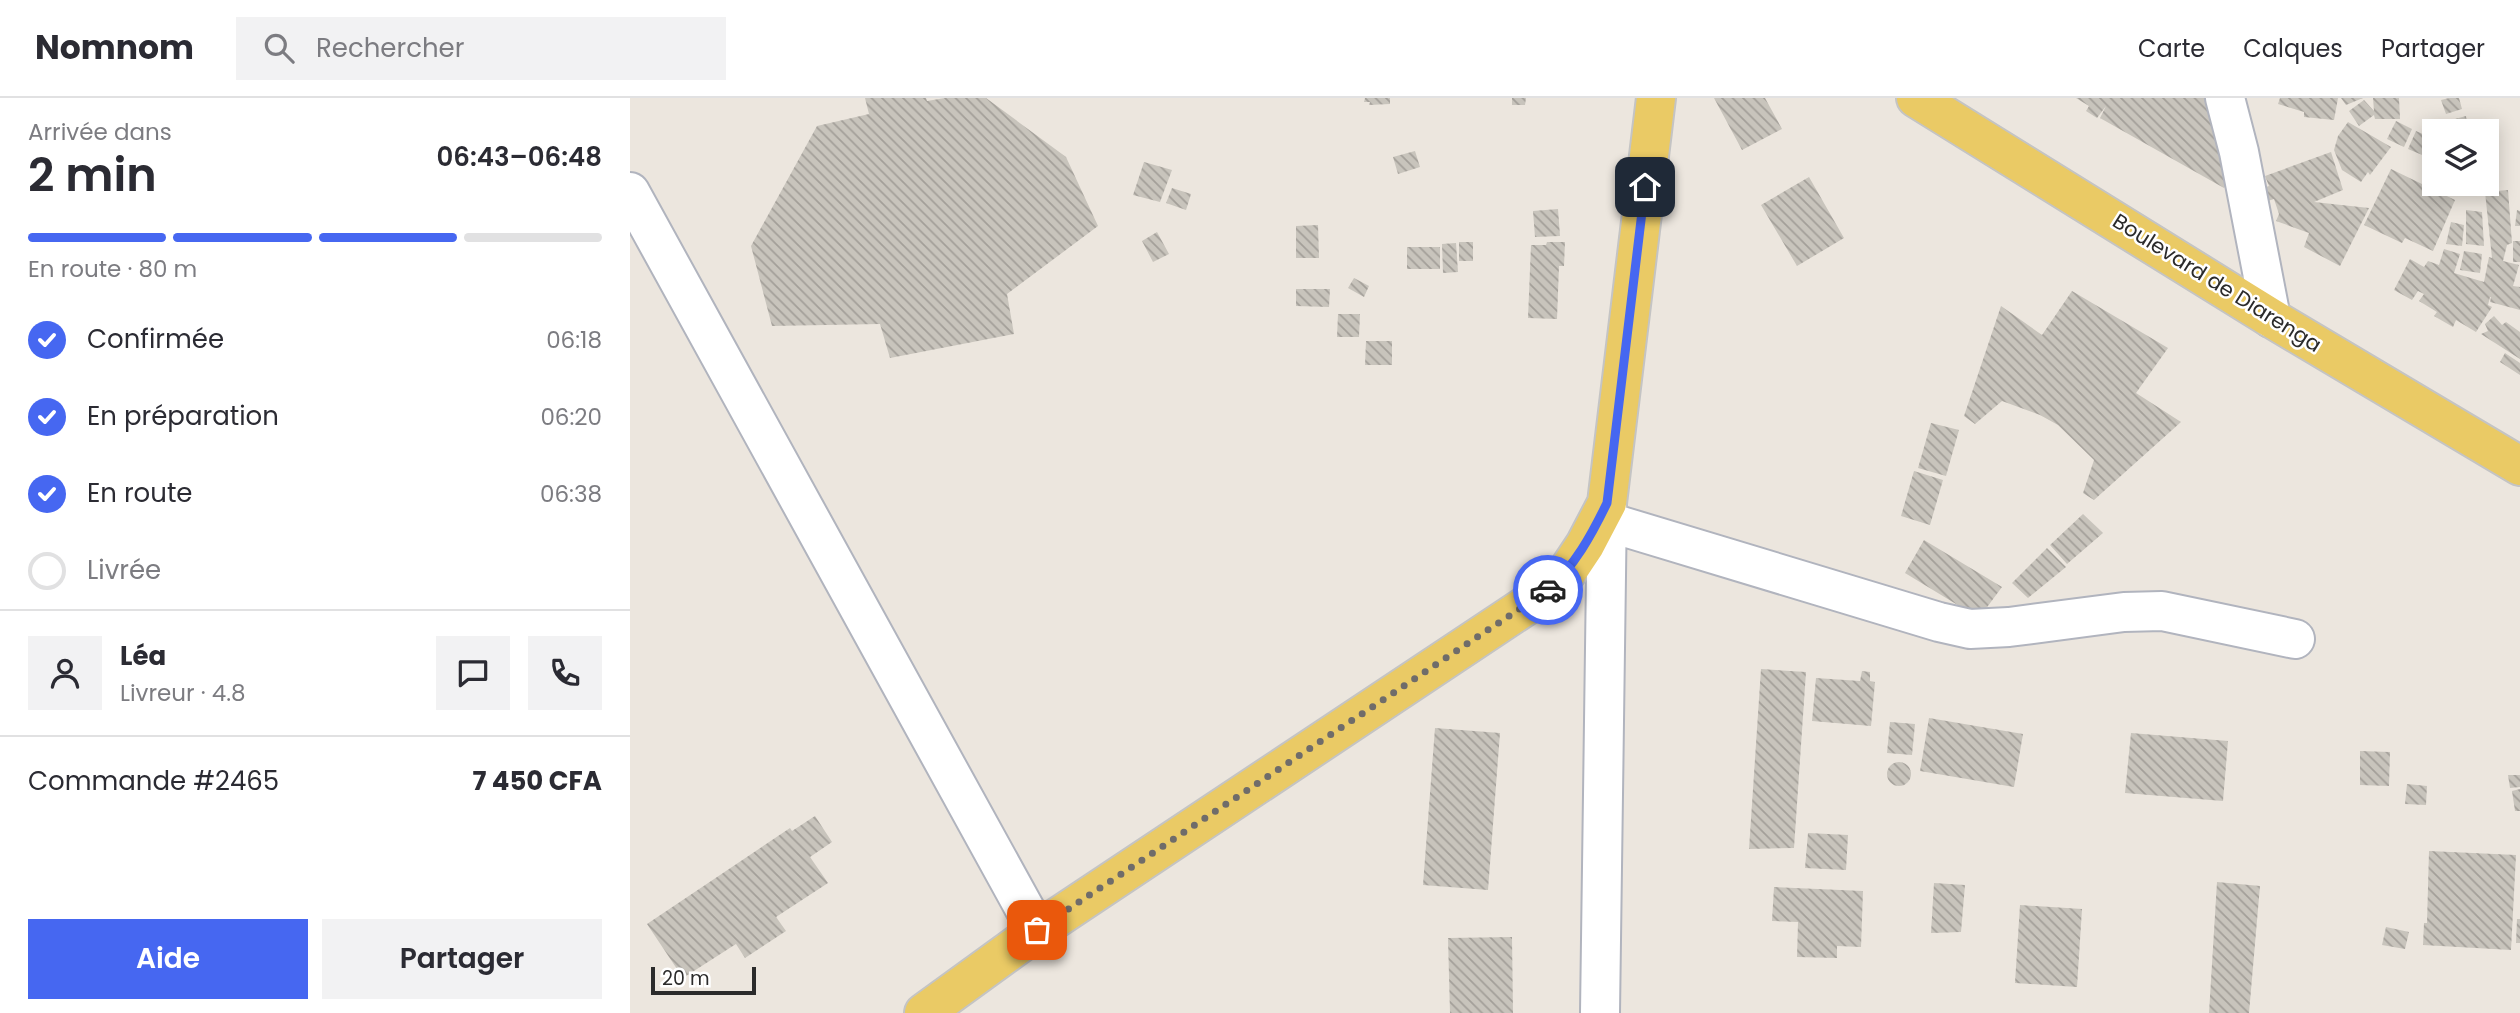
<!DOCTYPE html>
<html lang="fr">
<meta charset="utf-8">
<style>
:root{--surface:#fff;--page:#f2f2f3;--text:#2b2b33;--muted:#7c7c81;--line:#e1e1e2;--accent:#4667f1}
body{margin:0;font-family:Poppins,sans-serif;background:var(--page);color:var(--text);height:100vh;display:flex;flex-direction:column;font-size:26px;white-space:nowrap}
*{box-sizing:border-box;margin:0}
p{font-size:23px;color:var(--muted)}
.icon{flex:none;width:38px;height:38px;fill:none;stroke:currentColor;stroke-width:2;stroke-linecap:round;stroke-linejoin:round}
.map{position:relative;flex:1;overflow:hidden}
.details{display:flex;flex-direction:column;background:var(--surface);width:630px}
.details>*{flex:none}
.controls{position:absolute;left:1792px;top:21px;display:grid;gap:14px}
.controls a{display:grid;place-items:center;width:77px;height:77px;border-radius:0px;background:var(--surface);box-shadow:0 4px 18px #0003;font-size:35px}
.scale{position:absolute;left:21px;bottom:18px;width:105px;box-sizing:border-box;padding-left:7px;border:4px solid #2b2b2b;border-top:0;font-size:19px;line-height:24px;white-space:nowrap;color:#2b2b2b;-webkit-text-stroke:5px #fff;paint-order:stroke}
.pin{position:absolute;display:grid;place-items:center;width:60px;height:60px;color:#fff;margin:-30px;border-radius:14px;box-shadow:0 4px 10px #0006}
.courier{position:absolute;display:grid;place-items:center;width:70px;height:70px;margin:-35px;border:5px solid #4667f1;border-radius:50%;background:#fff;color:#222;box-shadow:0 2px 9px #0007}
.overview em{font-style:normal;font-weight:600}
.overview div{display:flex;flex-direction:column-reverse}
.overview{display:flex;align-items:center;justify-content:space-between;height:119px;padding:0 28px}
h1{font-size:46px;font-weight:600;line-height:52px}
.bar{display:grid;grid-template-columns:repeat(4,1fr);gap:10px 7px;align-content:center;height:84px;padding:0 28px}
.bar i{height:9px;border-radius:5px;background:var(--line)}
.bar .on{background:var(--accent)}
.bar p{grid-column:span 4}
.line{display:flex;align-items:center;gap:18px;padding:0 28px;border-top:2px solid var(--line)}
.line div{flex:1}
.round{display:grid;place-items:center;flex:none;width:74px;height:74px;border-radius:0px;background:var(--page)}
ol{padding:0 28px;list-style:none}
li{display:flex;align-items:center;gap:21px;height:77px}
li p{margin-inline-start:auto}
li .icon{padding:7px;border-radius:50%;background:var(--accent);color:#fff;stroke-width:4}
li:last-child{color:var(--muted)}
li i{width:38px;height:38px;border:4px solid var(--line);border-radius:50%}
.action{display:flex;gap:14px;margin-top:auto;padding:14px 28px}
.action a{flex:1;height:80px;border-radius:0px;background:var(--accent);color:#fff;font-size:28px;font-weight:600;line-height:80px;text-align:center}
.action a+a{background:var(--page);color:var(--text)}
header{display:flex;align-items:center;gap:42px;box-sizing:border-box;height:98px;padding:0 35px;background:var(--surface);border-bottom:2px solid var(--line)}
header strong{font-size:33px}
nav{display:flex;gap:38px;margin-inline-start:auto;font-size:24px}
.search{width:490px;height:63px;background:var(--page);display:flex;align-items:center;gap:18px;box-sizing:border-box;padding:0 24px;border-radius:0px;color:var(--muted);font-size:26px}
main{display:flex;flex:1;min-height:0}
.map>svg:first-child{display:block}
.building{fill:url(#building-back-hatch)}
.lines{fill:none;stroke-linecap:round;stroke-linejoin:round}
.minor-casing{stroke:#b1b4be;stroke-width:42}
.major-casing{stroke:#c4c4c4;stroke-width:42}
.minor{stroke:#fff;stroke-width:38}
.major{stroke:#eaca65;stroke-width:38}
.done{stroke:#6f6c6a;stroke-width:7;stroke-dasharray:0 12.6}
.route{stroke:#4667f1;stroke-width:9}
.labels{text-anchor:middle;stroke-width:5;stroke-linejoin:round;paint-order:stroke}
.street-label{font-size:21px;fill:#2b2b2b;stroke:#fff}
</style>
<header>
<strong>Nomnom</strong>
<div class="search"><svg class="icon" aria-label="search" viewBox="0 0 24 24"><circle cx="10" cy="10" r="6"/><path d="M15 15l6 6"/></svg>Rechercher</div>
<nav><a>Carte</a><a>Calques</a><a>Partager</a></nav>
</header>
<main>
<section class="details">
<div class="overview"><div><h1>2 min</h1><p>Arrivée dans</p></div><em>06:43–06:48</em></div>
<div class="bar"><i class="on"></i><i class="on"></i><i class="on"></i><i></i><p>En route · 80 m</p></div>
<ol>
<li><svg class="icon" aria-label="check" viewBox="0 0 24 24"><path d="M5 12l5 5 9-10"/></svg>Confirmée<p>06:18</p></li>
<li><svg class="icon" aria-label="check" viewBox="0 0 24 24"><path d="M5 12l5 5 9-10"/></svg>En préparation<p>06:20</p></li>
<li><svg class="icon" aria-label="check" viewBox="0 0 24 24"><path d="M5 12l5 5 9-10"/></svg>En route<p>06:38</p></li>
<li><i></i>Livrée</li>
</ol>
<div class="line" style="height:126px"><a class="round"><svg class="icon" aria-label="person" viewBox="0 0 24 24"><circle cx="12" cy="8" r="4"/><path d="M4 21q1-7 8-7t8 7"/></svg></a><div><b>Léa</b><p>Livreur · 4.8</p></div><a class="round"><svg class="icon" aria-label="chat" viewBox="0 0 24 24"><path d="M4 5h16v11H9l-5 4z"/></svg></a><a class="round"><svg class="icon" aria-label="phone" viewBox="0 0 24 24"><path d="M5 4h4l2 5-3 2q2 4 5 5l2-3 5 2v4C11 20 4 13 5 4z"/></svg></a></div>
<div class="line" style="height:91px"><div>Commande #2465</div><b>7 450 CFA</b></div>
<div class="action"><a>Aide</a><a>Partager</a></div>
</section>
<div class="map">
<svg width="1890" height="915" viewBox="0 0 1890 915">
<defs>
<pattern id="building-back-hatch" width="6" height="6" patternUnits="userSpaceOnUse" patternTransform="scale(1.75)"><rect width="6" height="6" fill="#c8c4bc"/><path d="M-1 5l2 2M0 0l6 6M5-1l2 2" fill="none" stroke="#a39f99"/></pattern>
</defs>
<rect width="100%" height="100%" fill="#ece6de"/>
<path class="building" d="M 235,0 L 296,0 L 297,3 L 315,0 L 356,0 L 436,59 L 468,128 L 377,196 L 384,236 L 260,260 L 250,226 L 142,228 L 121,148 L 187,28 L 239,16 Z
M 735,0 L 760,0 L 760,6 L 739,7 L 740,4 L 734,4 Z
M 882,0 L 896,0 L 895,7 L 882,7 Z
M 1084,0 L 1135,0 L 1152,31 L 1112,52 Z
M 1446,0 L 1586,0 L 1603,79 L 1594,90 L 1470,20 L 1476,8 L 1467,20 L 1456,13 L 1459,8 Z
M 1650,0 L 1708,0 L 1704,22 L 1674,19 L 1674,14 L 1648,6 Z
M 1711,0 L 1733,0 L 1716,7 Z
M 1743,0 L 1769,0 L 1770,21 L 1745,21 L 1744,17 L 1729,28 L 1719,13 L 1734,2 L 1744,13 Z
M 1819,0 L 1829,0 L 1832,11 L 1816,16 L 1811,2 Z
M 1836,18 L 1838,33 L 1819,33 L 1818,23 Z
M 1766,23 L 1782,31 L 1774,49 L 1757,41 Z
M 1718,24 L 1761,49 L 1740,77 L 1738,74 L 1731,84 L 1712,72 L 1704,52 L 1708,38 Z
M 1786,33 L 1804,41 L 1804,62 L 1778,51 Z
M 785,53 L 790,69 L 768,76 L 763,59 Z
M 1701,54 L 1713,92 L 1684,104 L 1739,110 L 1710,168 L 1674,149 L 1679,135 L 1646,123 L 1649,116 L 1644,101 L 1628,106 L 1624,93 L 1639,88 L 1635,78 Z
M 514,64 L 542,72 L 530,104 L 503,97 Z
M 1761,71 L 1825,102 L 1803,153 L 1775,140 L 1772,145 L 1734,127 Z
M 1179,79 L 1214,140 L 1167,168 L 1131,107 Z
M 542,90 L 561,96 L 556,112 L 536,105 Z
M 1878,92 L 1882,145 L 1877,147 L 1873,163 L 1889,167 L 1883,188 L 1890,189 L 1890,212 L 1860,204 L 1861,199 L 1860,199 L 1858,207 L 1862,209 L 1846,234 L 1826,222 L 1823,229 L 1804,218 L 1807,214 L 1789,203 L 1794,196 L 1788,193 L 1782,202 L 1764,192 L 1780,161 L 1794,169 L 1798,163 L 1809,167 L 1814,151 L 1830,156 L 1824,175 L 1854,184 L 1859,159 L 1862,160 L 1855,94 Z
M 928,111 L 930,138 L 905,139 L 903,113 Z
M 1836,112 L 1852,114 L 1854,148 L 1836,146 Z
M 1887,112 L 1890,113 L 1890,128 L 1885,128 Z
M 1821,124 L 1834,127 L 1832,148 L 1816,146 Z
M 688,127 L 689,160 L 666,160 L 666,128 Z
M 527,134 L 539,156 L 523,164 L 512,143 Z
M 1883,143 L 1890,143 L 1890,164 L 1883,164 Z
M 829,144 L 843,144 L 843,163 L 829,163 Z
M 917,144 L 935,144 L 934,168 L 929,168 L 927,221 L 898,220 L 901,147 L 916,147 Z
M 826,145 L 828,174 L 813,175 L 812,146 Z
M 777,149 L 810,149 L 810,171 L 777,171 Z
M 1834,153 L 1852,156 L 1850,175 L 1830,172 Z
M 724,180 L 739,188 L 734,199 L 718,190 Z
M 666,191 L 700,191 L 699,209 L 666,208 Z
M 1442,193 L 1538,250 L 1506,295 L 1551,324 L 1464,402 L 1453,395 L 1464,362 L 1428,327 L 1410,317 L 1372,303 L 1345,326 L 1334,318 L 1371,208 L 1412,237 Z
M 708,216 L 730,216 L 729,239 L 707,239 Z
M 1864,218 L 1872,227 L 1876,224 L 1890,234 L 1890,261 L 1851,236 L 1858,233 L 1855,226 Z
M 736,243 L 762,243 L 762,267 L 735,267 Z
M 1875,255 L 1890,265 L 1890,277 L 1870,264 Z
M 1301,325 L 1329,332 L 1316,378 L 1288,370 Z
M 1284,373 L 1313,382 L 1300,427 L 1271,418 Z
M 1453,416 L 1473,435 L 1437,466 L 1420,447 Z
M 1294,442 L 1372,489 L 1349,520 L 1275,475 Z
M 1417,450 L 1436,469 L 1398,500 L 1382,485 Z
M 1131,571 L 1176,574 L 1164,750 L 1119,751 Z
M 1232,573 L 1240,574 L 1240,583 L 1245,584 L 1241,628 L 1182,623 L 1186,580 L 1230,583 Z
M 1299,620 L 1393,636 L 1384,689 L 1290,673 Z
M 1260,624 L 1285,626 L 1282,657 L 1257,655 Z
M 805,630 L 870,635 L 858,792 L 793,787 Z
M 1501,635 L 1598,643 L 1593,703 L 1495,695 Z
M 1730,653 L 1760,654 L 1759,688 L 1730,687 Z
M1257 676a12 12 0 1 1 24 0a12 12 0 1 1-24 0Z
M 1878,677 L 1890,677 L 1890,689 L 1880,690 Z
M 1777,686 L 1797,688 L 1796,707 L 1775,706 Z
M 1890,691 L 1890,713 L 1885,713 L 1882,693 Z
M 185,718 L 202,744 L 180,759 L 198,785 L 146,819 L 156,833 L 115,860 L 106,846 L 53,880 L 17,826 L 160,730 L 162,733 Z
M 1178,735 L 1218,737 L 1216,772 L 1175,770 Z
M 1799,753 L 1886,757 L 1881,852 L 1793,847 L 1794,825 L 1797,825 Z
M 1587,784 L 1630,788 L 1619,915 L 1579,915 Z
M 1304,785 L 1335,787 L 1331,834 L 1301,835 Z
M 1144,789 L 1233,793 L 1231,849 L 1207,848 L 1207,860 L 1167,859 L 1168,824 L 1142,823 Z
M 1390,807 L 1452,811 L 1447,889 L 1385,885 Z
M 1887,821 L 1890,821 L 1890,845 L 1886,845 Z
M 1756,829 L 1779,834 L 1775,851 L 1752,847 Z
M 882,839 L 883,915 L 820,915 L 818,840 Z"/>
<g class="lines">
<defs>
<path id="minor" d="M 1595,0 L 1609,54 L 1641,220
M 0,94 L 407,833
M 978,424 L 1309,524 L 1340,531 L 1379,529 L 1494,514 L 1532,513 L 1665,541
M 970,915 L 977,405"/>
<path id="major" d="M 1286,0 L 1641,220 L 1890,368
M 294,915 L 407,833 L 912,497 L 937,474 L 955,447 L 977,405 L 1026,0"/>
</defs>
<use href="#minor" class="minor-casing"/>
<use href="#major" class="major-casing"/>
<use href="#minor" class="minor"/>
<use href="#major" class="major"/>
</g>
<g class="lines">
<path class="done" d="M 407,832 L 918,492"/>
<path class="route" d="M 918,492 C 945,467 961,438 977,405 L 1015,89"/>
</g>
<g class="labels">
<g class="street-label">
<text transform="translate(1587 185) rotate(32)" y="7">Boulevard de Diarenga</text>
</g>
</g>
</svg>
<div class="controls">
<a><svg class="icon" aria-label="layers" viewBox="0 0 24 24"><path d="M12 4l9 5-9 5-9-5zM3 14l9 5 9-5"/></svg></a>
</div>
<div class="scale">20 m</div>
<div class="pin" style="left:407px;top:832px;background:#ea580c"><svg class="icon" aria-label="bag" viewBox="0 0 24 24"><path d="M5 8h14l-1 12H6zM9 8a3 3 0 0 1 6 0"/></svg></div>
<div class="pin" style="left:1015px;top:89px;background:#1f2937"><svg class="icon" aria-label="home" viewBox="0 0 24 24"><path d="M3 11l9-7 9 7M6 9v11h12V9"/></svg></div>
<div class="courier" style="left:918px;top:492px"><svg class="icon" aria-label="car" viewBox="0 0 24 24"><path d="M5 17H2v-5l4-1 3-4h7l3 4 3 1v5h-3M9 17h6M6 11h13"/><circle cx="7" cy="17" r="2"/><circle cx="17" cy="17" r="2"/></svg></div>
</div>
</main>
